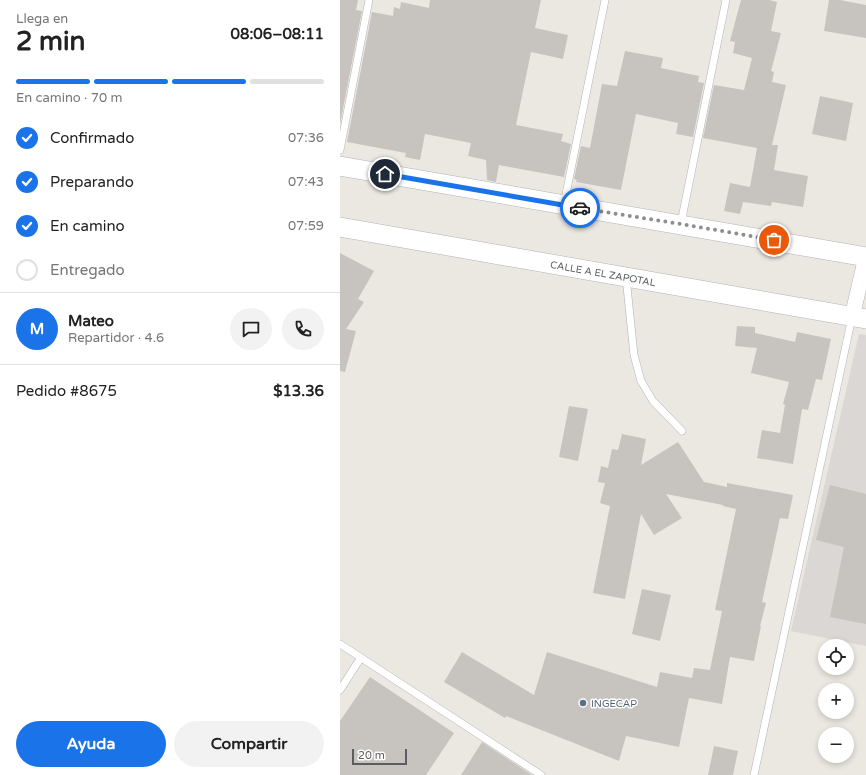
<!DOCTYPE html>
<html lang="es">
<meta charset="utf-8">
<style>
:root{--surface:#fff;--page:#f2f2f2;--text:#222;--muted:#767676;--line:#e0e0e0;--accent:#1a73e8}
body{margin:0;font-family:"Varela Round",sans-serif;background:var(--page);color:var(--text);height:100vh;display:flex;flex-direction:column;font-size:15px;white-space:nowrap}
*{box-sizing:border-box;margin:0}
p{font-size:13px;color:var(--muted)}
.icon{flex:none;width:22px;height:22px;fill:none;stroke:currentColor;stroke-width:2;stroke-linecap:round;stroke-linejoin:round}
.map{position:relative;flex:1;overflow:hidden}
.side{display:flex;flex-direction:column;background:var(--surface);width:340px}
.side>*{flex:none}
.controls{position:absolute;left:478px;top:639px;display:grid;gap:8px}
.controls a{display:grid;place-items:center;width:36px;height:36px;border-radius:50%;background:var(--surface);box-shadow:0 2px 6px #0003;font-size:20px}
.scale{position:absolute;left:12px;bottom:10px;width:55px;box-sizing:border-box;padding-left:4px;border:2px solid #5a5e61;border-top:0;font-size:11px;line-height:14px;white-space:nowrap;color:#5a5e61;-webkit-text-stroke:3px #fff;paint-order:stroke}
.pin{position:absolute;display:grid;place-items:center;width:34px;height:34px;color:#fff;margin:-17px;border:2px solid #fff;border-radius:50%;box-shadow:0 1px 4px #0007}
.courier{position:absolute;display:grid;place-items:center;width:40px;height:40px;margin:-20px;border:3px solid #1a73e8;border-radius:50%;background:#fff;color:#222;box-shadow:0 1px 5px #0007}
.overview em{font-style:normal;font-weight:800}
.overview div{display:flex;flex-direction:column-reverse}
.overview{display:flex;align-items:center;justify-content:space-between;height:68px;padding:0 16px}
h1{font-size:26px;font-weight:800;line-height:30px}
.bar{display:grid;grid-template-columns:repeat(4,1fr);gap:6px 4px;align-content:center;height:48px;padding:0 16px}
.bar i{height:5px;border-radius:3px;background:var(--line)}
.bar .active{background:var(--accent)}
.bar p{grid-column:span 4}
.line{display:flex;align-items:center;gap:10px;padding:0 16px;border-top:1px solid var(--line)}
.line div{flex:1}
.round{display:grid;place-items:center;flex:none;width:42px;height:42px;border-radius:21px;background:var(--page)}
ol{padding:0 16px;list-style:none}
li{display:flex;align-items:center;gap:12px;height:44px}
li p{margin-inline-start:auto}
li .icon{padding:4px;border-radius:50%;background:var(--accent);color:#fff;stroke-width:4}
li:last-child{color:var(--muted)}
li i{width:22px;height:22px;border:2px solid var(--line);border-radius:50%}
.button{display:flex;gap:8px;margin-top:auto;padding:8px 16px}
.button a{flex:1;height:46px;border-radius:24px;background:var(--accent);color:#fff;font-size:16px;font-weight:800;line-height:46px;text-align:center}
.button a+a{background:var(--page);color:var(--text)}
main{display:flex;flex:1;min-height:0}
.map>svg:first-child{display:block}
.industrial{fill:#dad7d4}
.building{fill:#c7c3be}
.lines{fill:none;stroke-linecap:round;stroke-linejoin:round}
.service-casing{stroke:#afb3b6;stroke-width:8}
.minor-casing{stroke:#afb3b6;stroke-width:16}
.tertiary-casing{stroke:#afb3b6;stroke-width:20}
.service{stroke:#fff;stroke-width:7}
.minor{stroke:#fff;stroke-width:15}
.tertiary{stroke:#fff;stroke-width:19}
.done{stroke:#8d8e8e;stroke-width:4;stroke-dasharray:0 7.2}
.route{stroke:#1a73e8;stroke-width:5}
.service-dot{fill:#5c6f8a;stroke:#fff;stroke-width:1.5}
.labels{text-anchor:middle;stroke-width:3;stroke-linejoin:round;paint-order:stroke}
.street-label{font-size:10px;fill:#5a5e61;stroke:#fff}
.service-label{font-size:10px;fill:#4e5e75;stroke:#fff;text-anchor:start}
</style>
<main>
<section class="side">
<div class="overview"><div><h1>2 min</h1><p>Llega en</p></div><em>08:06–08:11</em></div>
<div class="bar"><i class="active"></i><i class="active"></i><i class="active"></i><i></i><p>En camino · 70 m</p></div>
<ol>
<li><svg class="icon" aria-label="check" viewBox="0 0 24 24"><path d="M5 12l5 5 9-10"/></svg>Confirmado<p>07:36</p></li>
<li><svg class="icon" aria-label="check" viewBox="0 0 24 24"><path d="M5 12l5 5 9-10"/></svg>Preparando<p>07:43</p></li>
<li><svg class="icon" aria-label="check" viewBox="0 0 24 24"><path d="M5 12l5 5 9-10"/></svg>En camino<p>07:59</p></li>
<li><i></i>Entregado</li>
</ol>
<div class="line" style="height:72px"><b class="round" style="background:var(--accent);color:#fff">M</b><div><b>Mateo</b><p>Repartidor · 4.6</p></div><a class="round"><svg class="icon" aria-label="chat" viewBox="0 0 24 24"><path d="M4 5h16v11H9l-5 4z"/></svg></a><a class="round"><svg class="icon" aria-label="phone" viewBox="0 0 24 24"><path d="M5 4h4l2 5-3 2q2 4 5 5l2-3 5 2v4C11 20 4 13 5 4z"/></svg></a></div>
<div class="line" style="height:52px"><div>Pedido #8675</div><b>$13.36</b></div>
<div class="button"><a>Ayuda</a><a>Compartir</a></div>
</section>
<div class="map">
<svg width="526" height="775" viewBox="0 0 526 775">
<rect width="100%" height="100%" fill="#ebe8e2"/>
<path class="industrial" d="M 519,334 L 526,335 L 526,646 L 451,631 Z"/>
<path class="building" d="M 0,0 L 18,0 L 16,10 L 22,11 L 0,124 Z
M 90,0 L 201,0 L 195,28 L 228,35 L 223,59 L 191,52 L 176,125 L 223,134 L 221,141 L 231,144 L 224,177 L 159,165 L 156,182 L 147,180 L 146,160 L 128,156 L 131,143 L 85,134 L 80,160 L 65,157 L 66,153 L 7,142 L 32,12 L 53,16 L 54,7 L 60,9 L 61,2 L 89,8 Z
M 401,0 L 429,0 L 437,2 L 431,31 L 441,33 L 431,71 L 434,72 L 432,82 L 446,85 L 432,145 L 438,145 L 434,170 L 468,176 L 463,207 L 432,202 L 431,206 L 403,202 L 400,214 L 384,211 L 390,183 L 410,187 L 417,148 L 363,138 L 374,85 L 404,90 L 412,58 L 393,53 L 395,42 L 390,41 Z
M 489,0 L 500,0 L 526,5 L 526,38 L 484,31 Z
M 285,51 L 323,58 L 321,68 L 359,76 L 358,82 L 364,83 L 353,137 L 336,134 L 338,123 L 296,114 L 281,190 L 236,182 L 237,180 L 234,179 L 241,146 L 250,148 L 262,84 L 277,86 Z
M 480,96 L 513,103 L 506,141 L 472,134 Z
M 0,253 L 34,271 L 18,299 L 24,302 L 6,329 L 16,331 L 5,372 L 0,371 Z
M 397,326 L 415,327 L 415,333 L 455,342 L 457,332 L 491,339 L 482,380 L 476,379 L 468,410 L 462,409 L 453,464 L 417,458 L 422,430 L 440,433 L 445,405 L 443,404 L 449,382 L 411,373 L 417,348 L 395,346 Z
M 229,406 L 248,409 L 238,461 L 219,457 Z
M 282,434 L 306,439 L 301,465 L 338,442 L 364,482 L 387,487 L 387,483 L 453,495 L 448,519 L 440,518 L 422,602 L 426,603 L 420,626 L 421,626 L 414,661 L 390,657 L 382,704 L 349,698 L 339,747 L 286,736 L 279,761 L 166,716 L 165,718 L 104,682 L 122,652 L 194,695 L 207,652 L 317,687 L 320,672 L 352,678 L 354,668 L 370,670 L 382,611 L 375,610 L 396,509 L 383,506 L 383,505 L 326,494 L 342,518 L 314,535 L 301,514 L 285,599 L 253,593 L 270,506 L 260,503 L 265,483 L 258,482 L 261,466 L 268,468 L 272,449 L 278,450 Z
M 490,485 L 526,494 L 526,624 L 490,617 L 504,547 L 476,540 Z
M 302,589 L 331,595 L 320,641 L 292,634 Z
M 30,677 L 114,733 L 86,775 L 0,775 L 0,721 Z
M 142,742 L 192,775 L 121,775 Z
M 374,746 L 398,751 L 393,775 L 368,775 Z"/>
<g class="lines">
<defs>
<path id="service" d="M 0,150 L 29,0
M 224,204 L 265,0
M 341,223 L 386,0
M 286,277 L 294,355 L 301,381 L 313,401 L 342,431
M 0,644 L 201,775
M 0,690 L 20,659
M 414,775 L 512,317"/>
<path id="minor" d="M 512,317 L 526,257"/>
<path id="tertiary" d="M 0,166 L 526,257
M 0,227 L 526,319"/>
</defs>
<use href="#service" class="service-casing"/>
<use href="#minor" class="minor-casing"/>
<use href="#tertiary" class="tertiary-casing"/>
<use href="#service" class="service"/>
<use href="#minor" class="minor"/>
<use href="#tertiary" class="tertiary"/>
</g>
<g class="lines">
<path class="done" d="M 240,208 L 341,224 L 434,240"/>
<path class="route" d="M 45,174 L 240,208"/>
</g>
<circle class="service-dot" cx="243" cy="703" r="4"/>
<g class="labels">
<g class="street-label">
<text transform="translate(263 273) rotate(10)" y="4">CALLE A EL ZAPOTAL</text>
</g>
<g class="service-label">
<text x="251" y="707">INGECAP</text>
</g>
</g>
</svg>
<div class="controls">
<a><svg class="icon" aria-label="locate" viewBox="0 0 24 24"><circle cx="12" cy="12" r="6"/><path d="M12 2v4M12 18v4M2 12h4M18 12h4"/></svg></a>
<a>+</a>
<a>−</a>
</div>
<div class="scale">20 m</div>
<div class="pin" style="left:434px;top:240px;background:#ea580c"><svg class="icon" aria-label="bag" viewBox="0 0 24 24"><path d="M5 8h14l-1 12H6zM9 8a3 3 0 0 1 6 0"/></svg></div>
<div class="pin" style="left:45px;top:174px;background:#1f2937"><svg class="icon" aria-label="home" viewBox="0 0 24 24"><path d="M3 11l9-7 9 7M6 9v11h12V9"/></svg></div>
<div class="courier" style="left:240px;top:208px"><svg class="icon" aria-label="car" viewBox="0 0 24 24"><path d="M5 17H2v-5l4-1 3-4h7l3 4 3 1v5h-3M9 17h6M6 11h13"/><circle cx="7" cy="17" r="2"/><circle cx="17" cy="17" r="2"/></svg></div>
</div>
</main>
